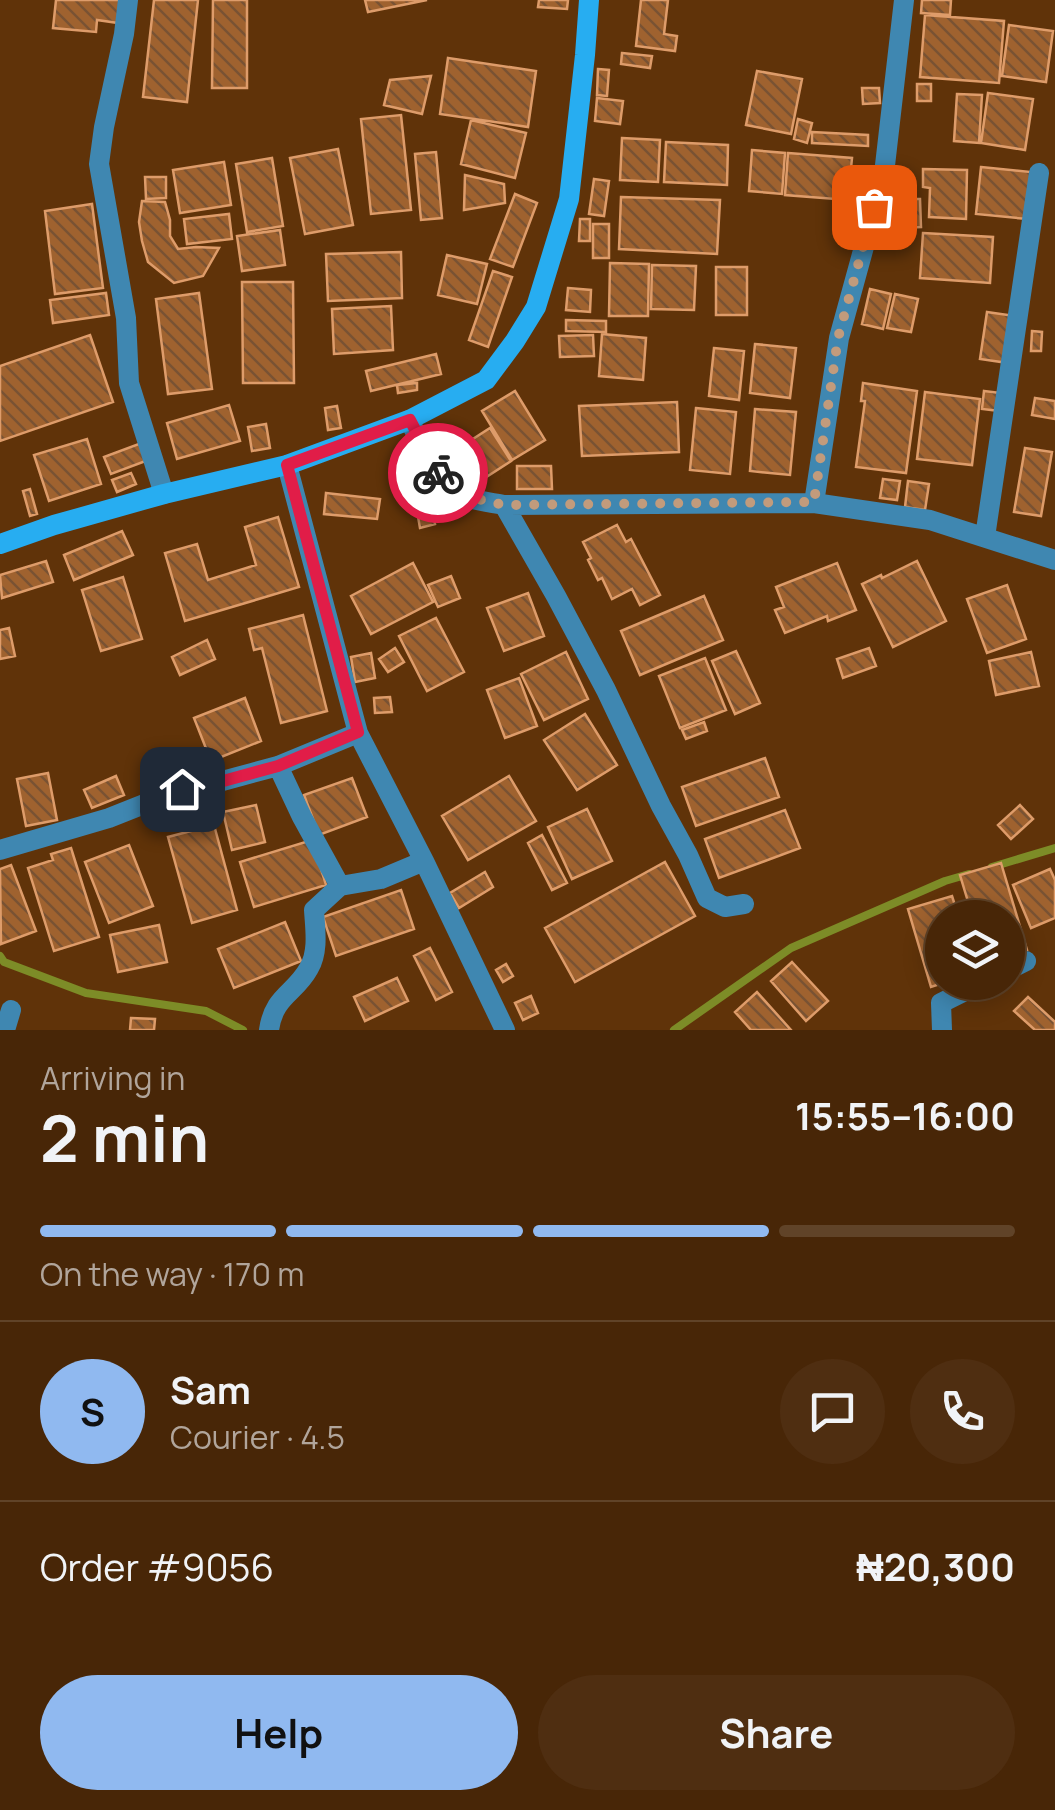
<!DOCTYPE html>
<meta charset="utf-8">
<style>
:root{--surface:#482607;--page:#4f2e11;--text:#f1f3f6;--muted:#b1a59b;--line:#604328;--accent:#90b9f0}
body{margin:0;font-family:Manrope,sans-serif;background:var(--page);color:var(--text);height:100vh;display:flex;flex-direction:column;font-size:38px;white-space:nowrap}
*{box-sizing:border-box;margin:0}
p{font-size:32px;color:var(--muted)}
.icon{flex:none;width:55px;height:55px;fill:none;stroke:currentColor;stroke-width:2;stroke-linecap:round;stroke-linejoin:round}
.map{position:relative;height:1030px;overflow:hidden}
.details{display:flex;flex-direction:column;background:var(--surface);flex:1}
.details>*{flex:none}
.tools{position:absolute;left:925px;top:900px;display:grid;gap:20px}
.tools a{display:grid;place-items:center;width:100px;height:100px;border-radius:50%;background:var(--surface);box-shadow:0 5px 25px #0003,0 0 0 2px var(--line);font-size:50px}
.pin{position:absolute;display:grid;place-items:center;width:85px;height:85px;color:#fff;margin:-42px;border-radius:20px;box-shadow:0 5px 15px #0006}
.courier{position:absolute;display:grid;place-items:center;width:100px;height:100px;margin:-50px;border:8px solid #e11d48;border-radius:50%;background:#fff;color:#222;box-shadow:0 2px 12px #0007}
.summary em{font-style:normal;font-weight:700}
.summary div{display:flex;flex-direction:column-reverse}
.summary{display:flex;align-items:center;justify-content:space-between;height:170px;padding:0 40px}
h1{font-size:65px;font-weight:700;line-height:75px}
.bar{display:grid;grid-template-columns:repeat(4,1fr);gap:15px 10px;align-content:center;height:120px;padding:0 40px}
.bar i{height:12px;border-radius:8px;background:var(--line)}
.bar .on{background:var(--accent)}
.bar p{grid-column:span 4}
.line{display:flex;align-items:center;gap:25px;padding:0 40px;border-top:2px solid var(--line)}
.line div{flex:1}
.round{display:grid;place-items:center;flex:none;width:105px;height:105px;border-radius:52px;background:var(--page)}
.button{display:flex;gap:20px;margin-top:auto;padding:20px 40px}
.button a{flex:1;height:115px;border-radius:60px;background:var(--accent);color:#111;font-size:40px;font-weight:700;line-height:115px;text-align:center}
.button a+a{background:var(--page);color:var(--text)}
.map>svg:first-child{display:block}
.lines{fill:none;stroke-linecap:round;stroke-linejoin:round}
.stream{stroke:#7d8c27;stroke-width:8}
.building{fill:url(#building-back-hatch);stroke:#de9c6a;stroke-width:2.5}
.street{stroke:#3f87b1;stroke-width:20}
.secondary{stroke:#27adf1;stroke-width:20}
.done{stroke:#c29b7c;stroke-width:10;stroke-dasharray:0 18}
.route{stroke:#e11d48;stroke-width:12}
</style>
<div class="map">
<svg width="1055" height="1030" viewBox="0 0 1055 1030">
<defs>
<pattern id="building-back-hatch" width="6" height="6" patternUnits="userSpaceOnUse" patternTransform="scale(2.5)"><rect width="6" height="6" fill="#9f622f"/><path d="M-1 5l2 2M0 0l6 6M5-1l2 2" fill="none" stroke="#795233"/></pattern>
</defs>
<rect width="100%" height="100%" fill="#603309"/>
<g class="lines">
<path class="stream" d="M 992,867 L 1055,848
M 0,956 L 4,962 L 86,993 L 206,1011 L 243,1030
M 674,1030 L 791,948 L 945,881 L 969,874"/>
</g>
<path class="building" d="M 56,0 L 120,0 L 118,23 L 97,20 L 96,32 L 53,28 Z
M 154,0 L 198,0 L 187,102 L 143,97 Z
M 213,0 L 247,0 L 247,88 L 212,88 Z
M 365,0 L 427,0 L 368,12 Z
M 539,0 L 568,0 L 567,9 L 538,7 Z
M 641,0 L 668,0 L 664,34 L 677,36 L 675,51 L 636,46 Z
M 922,0 L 951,0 L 950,15 L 921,13 Z
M 925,15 L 1004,21 L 999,83 L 920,77 Z
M 1009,25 L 1053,31 L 1046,82 L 1002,76 Z
M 622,53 L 652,56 L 650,68 L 621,64 Z
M 448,58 L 536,71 L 528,127 L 440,114 Z
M 598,69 L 609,70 L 607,96 L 597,95 Z
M 757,71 L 802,79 L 791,134 L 746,125 Z
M 431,76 L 422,114 L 384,105 L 390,80 Z
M 917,84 L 931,84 L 931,101 L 917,101 Z
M 862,88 L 879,88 L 880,103 L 863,104 Z
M 988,93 L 1033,99 L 1025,150 L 981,143 Z
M 957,94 L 982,95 L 979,143 L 954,141 Z
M 597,98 L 623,101 L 620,124 L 595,121 Z
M 401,115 L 411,210 L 371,214 L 361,119 Z
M 798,119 L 812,123 L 807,143 L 794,139 Z
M 471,120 L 526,133 L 515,178 L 461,164 Z
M 812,132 L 868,135 L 868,146 L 812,143 Z
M 622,138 L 660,140 L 658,182 L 620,180 Z
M 666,142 L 728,145 L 727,185 L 664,182 Z
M 338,149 L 353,225 L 305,234 L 290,158 Z
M 752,150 L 785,153 L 782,194 L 749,191 Z
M 436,152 L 442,218 L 421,220 L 415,154 Z
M 788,153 L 852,158 L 848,200 L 785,195 Z
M 272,158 L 283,226 L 247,232 L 236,164 Z
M 224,162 L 231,205 L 180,213 L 173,170 Z
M 981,167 L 1031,172 L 1027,219 L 976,214 Z
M 923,169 L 967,170 L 966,219 L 929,217 L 930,188 L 923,187 Z
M 465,175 L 504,184 L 505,203 L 464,210 Z
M 145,177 L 166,177 L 166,198 L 146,199 Z
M 594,179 L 609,181 L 604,216 L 589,214 Z
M 515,194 L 537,203 L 513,267 L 490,259 Z
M 621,197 L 720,200 L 717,254 L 619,249 Z
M 898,199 L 920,199 L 921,227 L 899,228 Z
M 142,201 L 165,202 L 170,220 L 170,236 L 178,249 L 196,247 L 219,248 L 203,276 L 174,283 L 148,262 L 142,241 L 139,222 Z
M 92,204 L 103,288 L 55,294 L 45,211 Z
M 229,214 L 232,239 L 187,244 L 184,219 Z
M 580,219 L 590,219 L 590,241 L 579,241 Z
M 593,224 L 609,224 L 609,258 L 593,258 Z
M 280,230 L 285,265 L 242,271 L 237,236 Z
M 923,233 L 993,237 L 990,283 L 920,278 Z
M 401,252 L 402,298 L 328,301 L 326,254 Z
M 447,255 L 487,264 L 477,304 L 438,295 Z
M 610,263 L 649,264 L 648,316 L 609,316 Z
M 652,265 L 696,266 L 694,310 L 651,309 Z
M 716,267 L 747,267 L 747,315 L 716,315 Z
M 493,271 L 512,277 L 488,347 L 469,340 Z
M 242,282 L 293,282 L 294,383 L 243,383 Z
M 568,288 L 591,290 L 590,312 L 566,310 Z
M 870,289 L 891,294 L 883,329 L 862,324 Z
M 106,293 L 109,315 L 53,323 L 50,300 Z
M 199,293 L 212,389 L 168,394 L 156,299 Z
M 895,294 L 918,299 L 911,332 L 887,328 Z
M 391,306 L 393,350 L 334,354 L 332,309 Z
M 987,312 L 1015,316 L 1008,363 L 980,359 Z
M 566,320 L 606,321 L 606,332 L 566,331 Z
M 1032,331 L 1042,332 L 1041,351 L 1031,351 Z
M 602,334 L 646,338 L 643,380 L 599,376 Z
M 90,335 L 113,402 L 0,441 L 0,366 Z
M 593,335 L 594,356 L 560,357 L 559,336 Z
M 755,344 L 796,348 L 790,398 L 750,393 Z
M 714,348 L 744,351 L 739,400 L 709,396 Z
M 436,354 L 441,374 L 371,391 L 366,371 Z
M 417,383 L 417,390 L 398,393 L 397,385 Z
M 863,383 L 917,391 L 906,473 L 856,467 L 865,401 L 861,401 Z
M 515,391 L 545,440 L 512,460 L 482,411 Z
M 984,391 L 1001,393 L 1000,411 L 982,409 Z
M 925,392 L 980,399 L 972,465 L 917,459 Z
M 1035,398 L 1055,401 L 1055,419 L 1032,415 Z
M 677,402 L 679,452 L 582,456 L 579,406 Z
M 229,405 L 240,441 L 177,459 L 167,423 Z
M 337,406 L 341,428 L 328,430 L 325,408 Z
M 696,408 L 736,412 L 730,474 L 690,470 Z
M 755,409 L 796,412 L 790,475 L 750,471 Z
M 266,424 L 270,448 L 252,451 L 248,427 Z
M 490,428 L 511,461 L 477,483 L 456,450 Z
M 87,439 L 101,484 L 49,501 L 34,455 Z
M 144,442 L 151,459 L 111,474 L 104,457 Z
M 1025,448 L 1052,452 L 1041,516 L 1014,512 Z
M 517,466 L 551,466 L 552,489 L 517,489 Z
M 131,473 L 136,484 L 117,492 L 112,480 Z
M 883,479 L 900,481 L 897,500 L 880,498 Z
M 908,481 L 929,484 L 925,510 L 905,507 Z
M 30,489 L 37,514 L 30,516 L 23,491 Z
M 326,493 L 380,499 L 377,519 L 324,514 Z
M 432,508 L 435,524 L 420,528 L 417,511 Z
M 278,517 L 299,587 L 185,621 L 165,553 L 197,544 L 208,580 L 256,565 L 245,527 Z
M 617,525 L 626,542 L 631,539 L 660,595 L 640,605 L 632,589 L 612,599 L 602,578 L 598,580 L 588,560 L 591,558 L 583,542 Z
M 122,531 L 133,555 L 74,580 L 64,555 Z
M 46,561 L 53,582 L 2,598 L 0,575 Z
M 917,561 L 946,621 L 893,647 L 862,584 L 881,575 L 882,578 Z
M 413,563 L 433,602 L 371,634 L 351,596 Z
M 837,563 L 856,610 L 828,621 L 827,616 L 785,633 L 775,610 L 784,607 L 776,587 Z
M 451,576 L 460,598 L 438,607 L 428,585 Z
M 123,577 L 142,639 L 101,651 L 82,590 Z
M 1007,585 L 1026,639 L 987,653 L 967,599 Z
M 528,593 L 544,636 L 504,651 L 487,608 Z
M 704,596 L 723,640 L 640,675 L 621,631 Z
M 303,615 L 327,711 L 281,723 L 262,648 L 254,650 L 249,629 Z
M 436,618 L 464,672 L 427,691 L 399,636 Z
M 9,628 L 15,656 L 0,659 L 0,630 Z
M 207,640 L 215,659 L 180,675 L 172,657 Z
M 395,648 L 404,662 L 388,672 L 379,659 Z
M 869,648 L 876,666 L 843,678 L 837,659 Z
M 736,651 L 760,703 L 735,714 L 712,661 Z
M 566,652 L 588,699 L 544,720 L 521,674 Z
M 1031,652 L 1039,686 L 996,695 L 989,661 Z
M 371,653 L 375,678 L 355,682 L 351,657 Z
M 705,658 L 726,710 L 680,728 L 659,676 Z
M 519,678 L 537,726 L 505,738 L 487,690 Z
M 390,697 L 392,712 L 375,713 L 374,698 Z
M 245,698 L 261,741 L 211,761 L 194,718 Z
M 585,714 L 617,765 L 577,790 L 544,740 Z
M 704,722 L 707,731 L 686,739 L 682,730 Z
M 765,758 L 779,797 L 696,826 L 682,787 Z
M 48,773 L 57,820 L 26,826 L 17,779 Z
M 116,776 L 124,795 L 92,808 L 84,790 Z
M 509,776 L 536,821 L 468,860 L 442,816 Z
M 352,778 L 367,817 L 319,835 L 304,795 Z
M 256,805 L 265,842 L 232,850 L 223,812 Z
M 1020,805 L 1033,819 L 1011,839 L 998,825 Z
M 587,809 L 612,861 L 572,879 L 548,827 Z
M 785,810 L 800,848 L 719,878 L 705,839 Z
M 214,825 L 237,910 L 192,923 L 168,837 Z
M 542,835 L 567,883 L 552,890 L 528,843 Z
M 312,840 L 326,885 L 254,907 L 240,862 Z
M 129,845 L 153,906 L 109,923 L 85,862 Z
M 71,848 L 99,937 L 54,951 L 28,868 L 53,860 L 51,854 Z
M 665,862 L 695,916 L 575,982 L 545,928 Z
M 1001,863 L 1027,950 L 1008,956 L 1008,918 L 973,918 L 960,875 Z
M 11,865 L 36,931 L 1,944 L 0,869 Z
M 1050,869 L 1055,880 L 1055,918 L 1031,928 L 1013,885 Z
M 485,872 L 493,887 L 459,908 L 450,893 Z
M 401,890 L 414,929 L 336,956 L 323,917 Z
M 952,896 L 959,918 L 942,918 L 942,982 L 946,982 L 931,987 L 908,909 Z
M 285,922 L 301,961 L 234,988 L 218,949 Z
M 159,925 L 167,962 L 118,972 L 110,935 Z
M 430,948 L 452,992 L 436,1000 L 414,956 Z
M 792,962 L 828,1001 L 806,1021 L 771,981 Z
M 506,964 L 513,976 L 503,982 L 496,970 Z
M 397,978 L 408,1001 L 365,1021 L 354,997 Z
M 757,992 L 791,1030 L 751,1030 L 735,1012 Z
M 531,996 L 538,1013 L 523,1020 L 515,1003 Z
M 1028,997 L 1055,1022 L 1055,1030 L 1035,1030 L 1014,1011 Z
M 131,1018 L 155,1019 L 154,1030 L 130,1030 Z"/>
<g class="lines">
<path class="street" d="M 128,0 L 124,34 L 104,127 L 99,164 L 126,318 L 129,383 L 164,494
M 409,420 C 419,438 439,486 456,494 C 470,500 488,502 504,505 L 814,503 L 930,520 L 1055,560
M 287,465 L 358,733 L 424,861 L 505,1030
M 814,503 L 839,338 L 884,174 L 904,0
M 504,505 L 556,596 L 606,690 L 661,806 L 688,855 L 707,898 L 725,907 L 744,904
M 985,537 L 1039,173
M 278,766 L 302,817 L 340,886
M 0,850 L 109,818 L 182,789 L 215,783 L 278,766 L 358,733
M 1008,970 L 1026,961
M 5,1030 L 11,1010
M 269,1030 C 274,995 295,994 309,968 C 319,951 315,928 314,910 L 340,886 L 381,879 L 424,861
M 942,1030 L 941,1003 L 983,982"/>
<path class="secondary" d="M 0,544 L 54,525 L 164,494 L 287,465 L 409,420 L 486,380 L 515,341 L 536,307 L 569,199 L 585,55 L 589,0"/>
</g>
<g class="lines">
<path class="done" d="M 438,473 L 452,493 L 504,505 L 814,502 L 838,338 L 874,207"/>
<path class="route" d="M 182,789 L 216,783 L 278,766 L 358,732 L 287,465 L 410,420 L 438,473"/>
</g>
</svg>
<div class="tools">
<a><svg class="icon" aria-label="layers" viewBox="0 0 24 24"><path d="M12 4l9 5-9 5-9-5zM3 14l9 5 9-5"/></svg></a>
</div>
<div class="pin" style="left:874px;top:207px;background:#ea580c"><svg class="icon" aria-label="bag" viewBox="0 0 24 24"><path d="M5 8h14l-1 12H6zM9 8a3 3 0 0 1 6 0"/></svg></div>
<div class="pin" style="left:182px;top:789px;background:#1f2937"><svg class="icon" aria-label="home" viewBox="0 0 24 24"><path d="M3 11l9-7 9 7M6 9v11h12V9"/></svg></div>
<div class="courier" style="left:438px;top:473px"><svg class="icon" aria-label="bike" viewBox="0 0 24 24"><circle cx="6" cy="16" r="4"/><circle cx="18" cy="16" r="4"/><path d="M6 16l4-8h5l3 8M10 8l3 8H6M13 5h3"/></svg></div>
</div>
<section class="details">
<div class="summary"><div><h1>2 min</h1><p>Arriving in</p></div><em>15:55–16:00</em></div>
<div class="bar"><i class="on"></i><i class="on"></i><i class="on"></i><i></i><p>On the way · 170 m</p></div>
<div class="line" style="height:180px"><b class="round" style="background:var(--accent);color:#111">S</b><div><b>Sam</b><p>Courier · 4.5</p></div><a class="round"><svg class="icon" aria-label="chat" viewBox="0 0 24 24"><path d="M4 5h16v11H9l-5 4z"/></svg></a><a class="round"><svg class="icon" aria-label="phone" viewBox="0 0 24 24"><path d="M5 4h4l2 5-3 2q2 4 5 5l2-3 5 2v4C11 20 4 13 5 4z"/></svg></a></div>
<div class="line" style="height:130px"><div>Order #9056</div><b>₦20,300</b></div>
<div class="button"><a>Help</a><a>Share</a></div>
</section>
